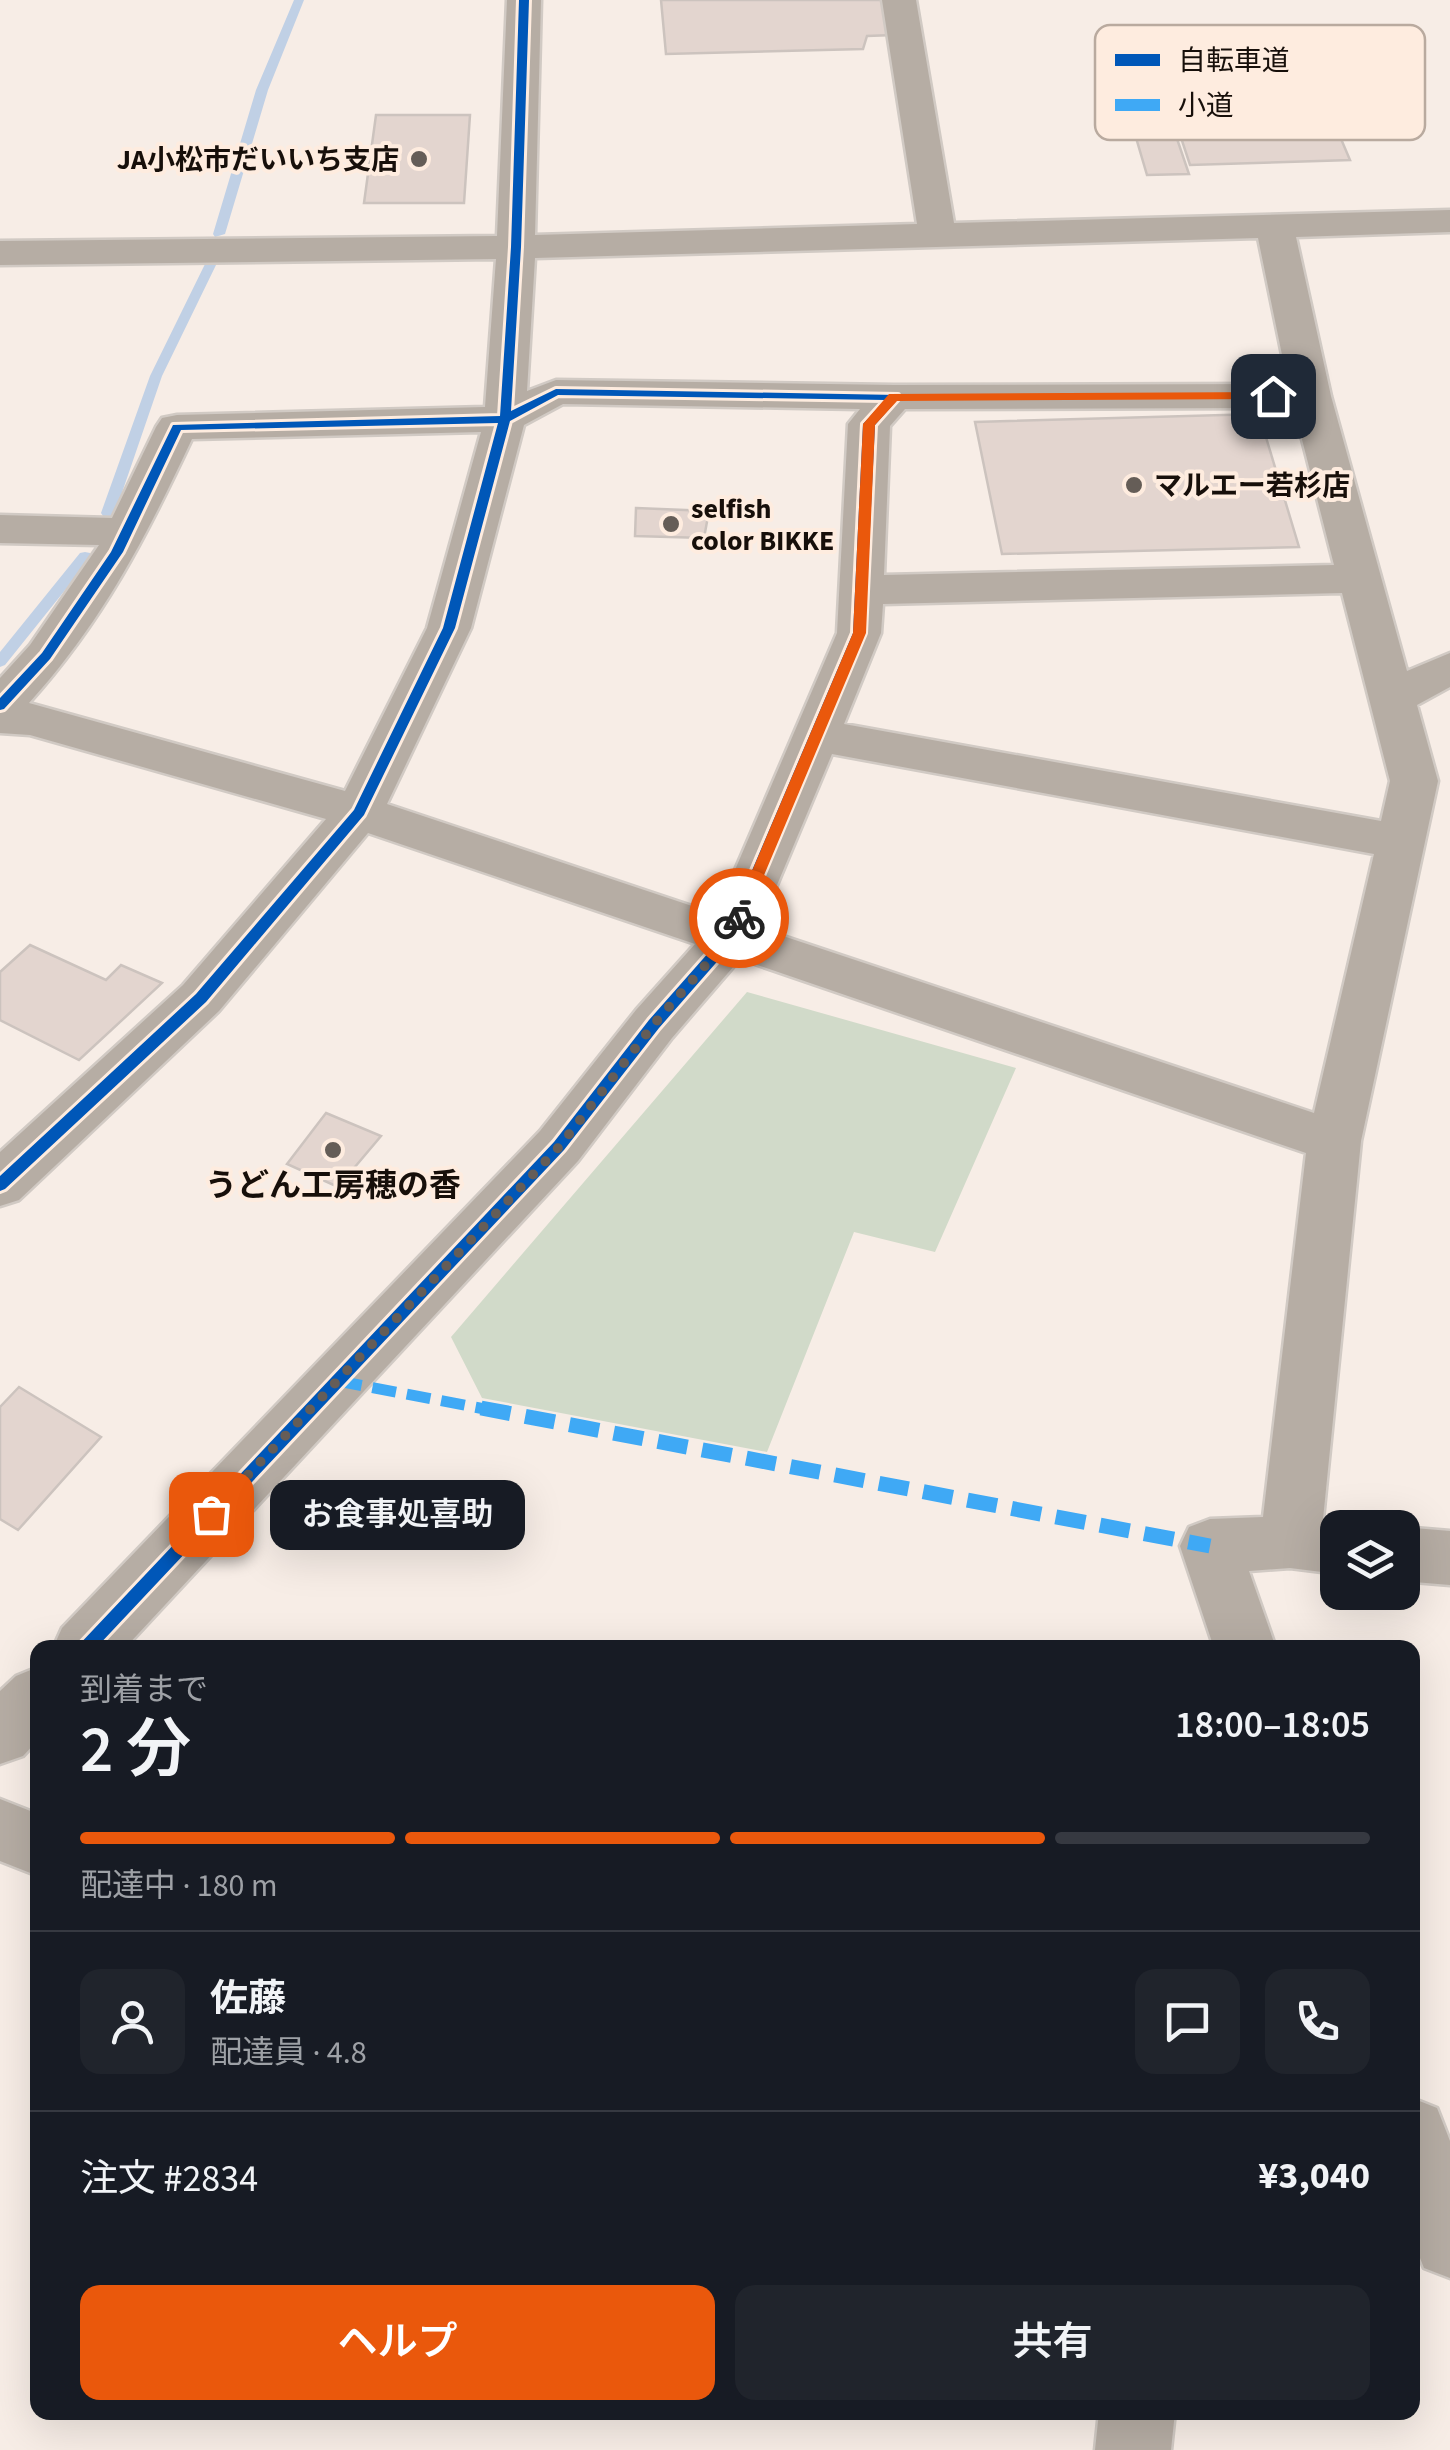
<!DOCTYPE html>
<html lang="ja">
<meta charset="utf-8">
<style>
:root{--surface:#171b24;--page:#20242c;--text:#f1f3f6;--muted:#9ea1a6;--line:#363941;--accent:#ea580c}
body{margin:0;font-family:"Source Sans 3","Noto Sans JP",sans-serif;background:var(--page);color:var(--text);height:100vh;display:flex;flex-direction:column;font-size:38px;white-space:nowrap}
*{box-sizing:border-box;margin:0}
p{font-size:32px;color:var(--muted)}
.icon{flex:none;width:55px;height:55px;fill:none;stroke:currentColor;stroke-width:2;stroke-linecap:round;stroke-linejoin:round}
.map{position:relative;flex:1;overflow:hidden}
.sheet{position:absolute;left:30px;top:1640px;width:1390px;height:780px;display:flex;flex-direction:column;background:var(--surface);border-radius:20px;box-shadow:0 10px 40px #0002}
.sheet>*{flex:none}
.tools{position:absolute;left:1320px;top:1510px;display:grid;gap:20px}
.tools a{display:grid;place-items:center;width:100px;height:100px;border-radius:20px;background:var(--surface);box-shadow:0 10px 40px #0002;font-size:50px}
.pin{position:absolute;display:grid;place-items:center;width:85px;height:85px;color:#fff;margin:-42px;border-radius:20px;box-shadow:0 5px 15px #0006}
.courier{position:absolute;display:grid;place-items:center;width:100px;height:100px;margin:-50px;border:8px solid #ea580c;border-radius:50%;background:#fff;color:#222;box-shadow:0 2px 12px #0007}
.bubble{position:absolute;height:70px;border-radius:20px;background:var(--surface);box-shadow:0 10px 40px #0002;font-size:32px;font-weight:600;line-height:70px;text-align:center}
.head em{font-style:normal;font-weight:600}
.head div{display:flex;flex-direction:column-reverse}
.head{display:flex;align-items:center;justify-content:space-between;height:170px;padding:0 50px}
h1{font-size:65px;font-weight:600;line-height:75px}
.bar{display:grid;grid-template-columns:repeat(4,1fr);gap:15px 10px;align-content:center;height:120px;padding:0 50px}
.bar i{height:12px;border-radius:8px;background:var(--line)}
.bar .on{background:var(--accent)}
.bar p{grid-column:span 4}
.line{display:flex;align-items:center;gap:25px;padding:0 50px;border-top:2px solid var(--line)}
.line div{flex:1}
.round{display:grid;place-items:center;flex:none;width:105px;height:105px;border-radius:20px;background:var(--page)}
.action{display:flex;gap:20px;margin-top:auto;padding:20px 50px}
.action a{flex:1;height:115px;border-radius:20px;background:var(--accent);color:#fff;font-size:40px;font-weight:600;line-height:115px;text-align:center}
.action a+a{background:var(--page);color:var(--text)}
.map>svg:first-child{display:block}
.green{fill:#d1dac9}
.lines{fill:none;stroke-linecap:round;stroke-linejoin:round}
.stream{fill:#c0d0e5;fill-rule:evenodd}
.building{fill:#e3d5cf;stroke:#ccc3be;stroke-width:2.5}
.minor-casing{stroke:#d1cac4;stroke-width:5}
.minor{fill:#b6ada4;fill-rule:evenodd}
.quiet-far1{stroke:#3fa9f5;stroke-width:11;stroke-dasharray:24 11;stroke-linecap:butt}
.quiet{stroke:#3fa9f5;stroke-width:15;stroke-dasharray:30 15;stroke-linecap:butt}
.cycleway-casing{stroke:#feecdf;stroke-width:6}
.cycleway{fill:#0057b8;fill-rule:evenodd}
.route{fill:#ea580c}
.done{stroke:#655d57;stroke-width:10;stroke-dasharray:0 18}
.poi-dot{fill:#655d57;stroke:#feecdf;stroke-width:4}
.labels{text-anchor:middle;stroke-width:8;stroke-linejoin:round;paint-order:stroke}
.far-poi-label{font-size:28px;font-weight:bold;fill:#170f0a;stroke:#feecdf;text-anchor:start}
.poi-label{font-size:32px;font-weight:bold;fill:#170f0a;stroke:#feecdf}
.key{fill:#feecdf;stroke:#b9aa9f;stroke-width:2.5}
.key-label{font-size:28px;fill:#170f0a}
</style>
<div class="map">
<svg width="1450" height="2450" viewBox="0 0 1450 2450">
<rect width="100%" height="100%" fill="#f7ede6"/>
<path class="green" d="M 747,992 L 1016,1068 L 935,1252 L 854,1232 L 767,1452 L 482,1398 L 451,1337 Z"/>
<g class="lines">
<path class="stream" d="M 294,0 L 304,0 L 268,90 L 225,234 L 215,237 L 213,234 L 256,90 Z
M 206,262 L 216,265 L 162,376 L 115,513 L 113,516 L 103,516 L 101,513 L 150,376 Z
M 85,552 L 90,553 L 90,559 L 5,665 L 0,667 L 0,652 L 80,553 Z"/>
</g>
<path class="building" d="M 661,0 L 885,0 L 893,35 L 867,36 L 863,49 L 666,54 Z
M 1319,87 L 1350,160 L 1190,165 L 1166,92 Z
M 376,115 L 470,115 L 464,203 L 364,203 Z
M 1132,124 L 1172,124 L 1189,174 L 1147,175 Z
M 1259,414 L 1299,547 L 1002,554 L 975,422 Z
M 636,508 L 709,511 L 704,538 L 635,536 Z
M 30,945 L 106,980 L 121,965 L 162,983 L 79,1060 L 0,1020 L 0,972 Z
M 326,1113 L 381,1136 L 338,1187 L 287,1164 Z
M 19,1387 L 101,1437 L 18,1530 L 0,1519 L 0,1407 Z"/>
<g class="lines">
<defs>
<path id="minor" d="M 507,0 L 541,0 L 535,235 L 917,224 L 882,0 L 916,0 L 954,223 L 1450,210 L 1450,232 L 1296,237 L 1331,396 L 1407,671 L 1450,653 L 1450,687 L 1417,705 L 1438,781 L 1361,1141 L 1323,1519 L 1357,1528 L 1338,1528 L 1338,1574 L 1290,1568 L 1249,1571 L 1276,1648 L 1214,1648 L 1180,1546 L 1189,1527 L 1210,1519 L 1263,1517 L 1306,1153 L 740,959 L 672,1038 L 578,1161 L 125,1648 L 53,1648 L 62,1628 L 540,1131 L 636,1010 L 695,944 L 368,833 L 219,1011 L 19,1200 L 0,1206 L 0,1152 L 183,985 L 326,819 L 30,735 L 0,733 L 0,678 L 30,645 L 99,545 L 0,543 L 0,515 L 112,518 L 156,427 L 162,418 L 177,415 L 485,407 L 496,259 L 0,265 L 0,241 L 497,236 ZM 1258,238 L 1288,384 L 894,385 L 556,380 L 527,391 L 535,258 ZM 563,404 L 860,409 L 848,424 L 837,633 L 716,914 L 387,804 L 471,628 L 524,425 ZM 1294,408 L 1334,565 L 884,575 L 890,426 L 905,409 ZM 481,432 L 427,628 L 345,791 L 29,703 C 103,621 146,537 192,439 ZM 1342,593 L 1390,781 L 1381,821 L 844,724 L 881,633 L 883,604 ZM 832,754 L 1374,854 L 1314,1113 L 759,928 Z
M 1402,1527 L 1450,1531 L 1450,1585 L 1402,1581 Z
M 38,1667 L 38,1740 L 23,1756 L 0,1764 L 0,1691 L 16,1676 Z
M 0,1799 L 38,1814 L 38,1876 L 0,1861 Z
M 1412,2098 L 1437,2108 L 1450,2141 L 1450,2278 L 1424,2268 L 1412,2238 Z
M 1099,2412 L 1175,2412 L 1171,2450 L 1095,2450 Z"/>
</defs>
<use href="#minor" class="minor-casing"/>
<use href="#minor" class="minor"/>
<path class="quiet-far1" d="M 338,1381 L 495,1411"/>
<path class="quiet" d="M 481,1408 L 1210,1546"/>
<defs>
<path id="cycleway" d="M 519,0 L 529,0 L 521,247 L 511,411 L 556,389 L 898,395 L 898,399 L 875,425 L 865,633 L 736,940 L 659,1028 L 564,1150 L 96,1648 L 76,1648 L 554,1142 L 649,1020 L 725,934 L 853,633 L 863,424 L 885,400 L 558,395 L 510,421 L 455,628 L 364,815 L 206,1002 L 5,1189 L 0,1191 L 0,1176 L 196,994 L 354,810 L 443,628 L 498,423 L 181,430 L 123,552 L 50,659 L 4,709 L 0,710 L 0,698 L 42,653 L 111,552 L 173,425 L 500,416 L 511,247 Z"/>
</defs>
<use href="#cycleway" class="cycleway-casing"/>
<use href="#cycleway" class="cycleway"/>
</g>
<path class="route" d="M 1273,392 L 1277,399 L 897,401 L 875,425 L 866,633 L 746,918 L 734,922 L 732,918 L 853,633 L 863,424 L 889,394 Z"/>
<g class="lines">
<path class="done" d="M 211,1514 L 560,1146 L 654,1024 L 731,936 L 739,918"/>
</g>
<g class="poi-dot">
<circle cx="419" cy="159" r="10"/>
<circle cx="1134" cy="485" r="10"/>
<circle cx="671" cy="524" r="10"/>
<circle cx="333" cy="1150" r="10"/>
</g>
<g class="labels">
<g class="far-poi-label">
<text x="399" y="169" text-anchor="end">JA小松市だいいち支店</text>
<text x="1154" y="495">マルエー若杉店</text>
<text x="691" y="518">selfish<tspan x="691" dy="32">color BIKKE</tspan></text>
</g>
<g class="poi-label">
<text x="333" y="1196">うどん工房穂の香</text>
</g>
</g>
<rect x="1095" y="25" width="330" height="115" rx="15" class="key"/>
<rect x="1115" y="54" width="45" height="12" fill="#0057b8"/>
<rect x="1115" y="99" width="45" height="12" fill="#3fa9f5"/>
<g class="key-label">
<text x="1178" y="70">自転車道</text>
<text x="1178" y="115">小道</text>
</g>
</svg>
<div class="tools">
<a><svg class="icon" aria-label="layers" viewBox="0 0 24 24"><path d="M12 4l9 5-9 5-9-5zM3 14l9 5 9-5"/></svg></a>
</div>
<div class="pin" style="left:211px;top:1514px;background:#ea580c"><svg class="icon" aria-label="bag" viewBox="0 0 24 24"><path d="M5 8h14l-1 12H6zM9 8a3 3 0 0 1 6 0"/></svg></div>
<div class="pin" style="left:1273px;top:396px;background:#1f2937"><svg class="icon" aria-label="home" viewBox="0 0 24 24"><path d="M3 11l9-7 9 7M6 9v11h12V9"/></svg></div>
<div class="courier" style="left:739px;top:918px"><svg class="icon" aria-label="bike" viewBox="0 0 24 24"><circle cx="6" cy="16" r="4"/><circle cx="18" cy="16" r="4"/><path d="M6 16l4-8h5l3 8M10 8l3 8H6M13 5h3"/></svg></div>
<div class="bubble" style="left:270px;top:1480px;width:255px">お食事処喜助</div>
<section class="sheet">
<div class="head"><div><h1>2 分</h1><p>到着まで</p></div><em>18:00–18:05</em></div>
<div class="bar"><i class="on"></i><i class="on"></i><i class="on"></i><i></i><p>配達中 · 180 m</p></div>
<div class="line" style="height:180px"><a class="round"><svg class="icon" aria-label="person" viewBox="0 0 24 24"><circle cx="12" cy="8" r="4"/><path d="M4 21q1-7 8-7t8 7"/></svg></a><div><b>佐藤</b><p>配達員 · 4.8</p></div><a class="round"><svg class="icon" aria-label="chat" viewBox="0 0 24 24"><path d="M4 5h16v11H9l-5 4z"/></svg></a><a class="round"><svg class="icon" aria-label="phone" viewBox="0 0 24 24"><path d="M5 4h4l2 5-3 2q2 4 5 5l2-3 5 2v4C11 20 4 13 5 4z"/></svg></a></div>
<div class="line" style="height:130px"><div>注文 #2834</div><b>¥3,040</b></div>
<div class="action"><a>ヘルプ</a><a>共有</a></div>
</section>
</div>
